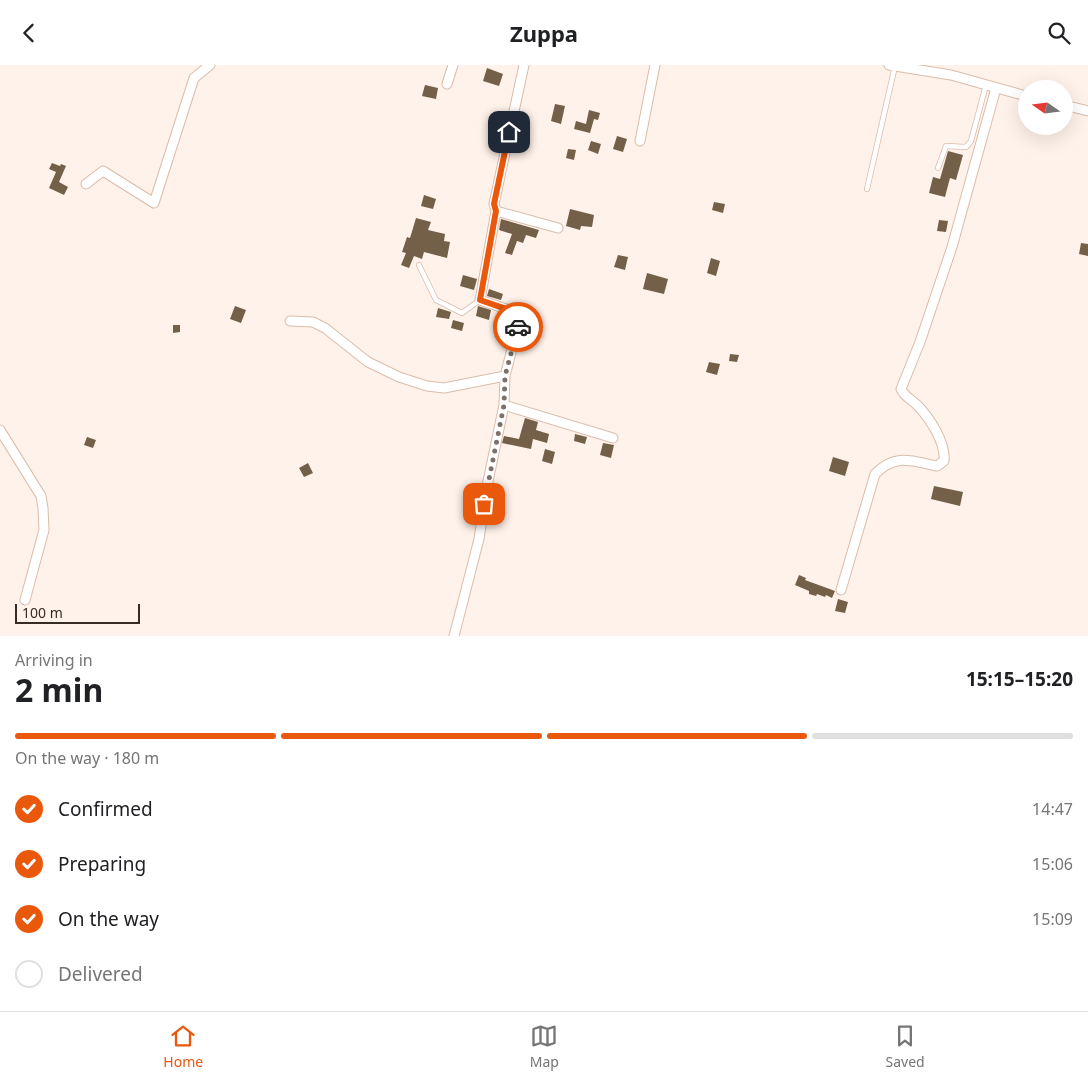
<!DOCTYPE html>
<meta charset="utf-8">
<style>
:root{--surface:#fff;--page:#f2f2f2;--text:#202124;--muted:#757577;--line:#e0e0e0;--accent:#ea580c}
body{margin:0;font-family:"Noto Sans",sans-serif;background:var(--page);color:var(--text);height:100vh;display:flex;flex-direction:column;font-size:19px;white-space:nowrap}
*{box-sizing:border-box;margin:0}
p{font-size:16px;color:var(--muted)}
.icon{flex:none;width:28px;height:28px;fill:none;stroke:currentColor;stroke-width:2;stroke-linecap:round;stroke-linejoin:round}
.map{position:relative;height:571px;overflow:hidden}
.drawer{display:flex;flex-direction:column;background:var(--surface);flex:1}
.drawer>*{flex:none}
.needle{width:32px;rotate:284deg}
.buttons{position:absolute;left:1018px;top:15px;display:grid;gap:10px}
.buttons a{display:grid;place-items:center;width:55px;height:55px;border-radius:50%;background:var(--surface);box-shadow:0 5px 20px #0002;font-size:25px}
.scale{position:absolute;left:15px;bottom:12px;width:125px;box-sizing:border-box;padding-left:5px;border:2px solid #372b24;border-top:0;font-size:14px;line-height:18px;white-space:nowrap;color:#372b24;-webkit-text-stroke:4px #fff2ea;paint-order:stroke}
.pin{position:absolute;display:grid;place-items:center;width:42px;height:42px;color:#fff;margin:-21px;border-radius:10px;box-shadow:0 2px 8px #0006}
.courier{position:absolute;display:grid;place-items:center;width:50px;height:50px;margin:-25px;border:4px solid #ea580c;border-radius:50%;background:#fff;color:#222;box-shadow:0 1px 6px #0007}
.summary em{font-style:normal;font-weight:700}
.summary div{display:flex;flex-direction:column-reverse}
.summary{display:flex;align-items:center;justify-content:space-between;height:85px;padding:0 15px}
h1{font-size:32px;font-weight:700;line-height:38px}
.bar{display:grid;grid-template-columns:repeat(4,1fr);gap:8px 5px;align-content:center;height:60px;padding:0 15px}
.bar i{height:6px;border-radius:4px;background:var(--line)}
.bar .active{background:var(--accent)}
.bar p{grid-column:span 4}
ol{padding:0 15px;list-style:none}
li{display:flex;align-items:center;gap:15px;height:55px}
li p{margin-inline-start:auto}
li .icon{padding:5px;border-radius:50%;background:var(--accent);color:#fff;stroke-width:4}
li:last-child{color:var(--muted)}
li i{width:28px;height:28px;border:2px solid var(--line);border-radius:50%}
header{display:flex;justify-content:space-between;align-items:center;height:65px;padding:0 15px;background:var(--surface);font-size:22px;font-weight:700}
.menu{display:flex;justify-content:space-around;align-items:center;height:70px;border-top:1px solid var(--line);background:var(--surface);font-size:14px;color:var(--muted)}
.menu a{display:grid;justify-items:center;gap:2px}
.menu .active{color:var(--accent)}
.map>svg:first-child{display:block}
.building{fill:#746048}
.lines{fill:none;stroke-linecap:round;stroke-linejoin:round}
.service-casing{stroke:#dbbcaa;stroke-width:6}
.minor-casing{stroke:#dbbcaa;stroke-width:11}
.service{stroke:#fff;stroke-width:4.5}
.minor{stroke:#fff;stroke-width:9}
.done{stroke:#7d7169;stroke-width:5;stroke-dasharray:0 9}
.route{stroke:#ea580c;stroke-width:6}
</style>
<header><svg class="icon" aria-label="back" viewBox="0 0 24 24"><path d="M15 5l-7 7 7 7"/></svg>Zuppa<svg class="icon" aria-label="search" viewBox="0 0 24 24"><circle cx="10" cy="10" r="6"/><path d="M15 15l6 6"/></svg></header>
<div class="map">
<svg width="1088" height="571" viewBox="0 0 1088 571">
<rect width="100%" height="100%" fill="#fff2ea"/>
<path class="building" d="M 487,3 L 503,9 L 499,21 L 483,16 Z
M 425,20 L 438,23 L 436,34 L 422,31 Z
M 555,39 L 565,41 L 561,59 L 551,56 Z
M 589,45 L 600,48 L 598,55 L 594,54 L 590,68 L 574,64 L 576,56 L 586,59 Z
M 617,71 L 627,74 L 623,87 L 613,84 Z
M 591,76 L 601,79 L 598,89 L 588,85 Z
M 568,84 L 576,85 L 574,95 L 566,93 Z
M 948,86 L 963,90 L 956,115 L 950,113 L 945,132 L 929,128 L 933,112 L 940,114 Z
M 52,98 L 60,101 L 61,99 L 66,101 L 59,117 L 68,122 L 64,130 L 49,123 L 56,107 L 49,104 Z
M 424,130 L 436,134 L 433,144 L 421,141 Z
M 714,137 L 725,139 L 723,148 L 712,145 Z
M 570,144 L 594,150 L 592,162 L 581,161 L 580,165 L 566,161 Z
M 416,153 L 431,157 L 428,165 L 445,169 L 444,176 L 450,177 L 447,193 L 424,187 L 422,194 L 414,191 L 409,203 L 401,200 L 406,188 L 402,187 L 407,172 L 410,173 Z
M 501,154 L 539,165 L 536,173 L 526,170 L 523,178 L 517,176 L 512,190 L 505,188 L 512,169 L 499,165 Z
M 939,155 L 948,156 L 946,167 L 937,166 Z
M 1081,178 L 1088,179 L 1088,191 L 1079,189 Z
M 618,190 L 628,192 L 625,205 L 614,202 Z
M 711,193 L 720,196 L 716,211 L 707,208 Z
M 647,208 L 668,214 L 664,229 L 643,224 Z
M 463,210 L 477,214 L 474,225 L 460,221 Z
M 489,224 L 503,229 L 501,235 L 487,231 Z
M 235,241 L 246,245 L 241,258 L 230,254 Z
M 478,241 L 491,245 L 489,255 L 476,251 Z
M 438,243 L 451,247 L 449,254 L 436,252 Z
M 453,255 L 464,258 L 462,266 L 451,263 Z
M 173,260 L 180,260 L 180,267 L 173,268 Z
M 730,289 L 739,290 L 737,297 L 729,296 Z
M 709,297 L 720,299 L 717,310 L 706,307 Z
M 525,353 L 538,357 L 536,365 L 549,369 L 547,378 L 533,374 L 531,384 L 502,378 L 504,371 L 519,374 Z
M 575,369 L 587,372 L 585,379 L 574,376 Z
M 87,372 L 96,375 L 93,383 L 84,380 Z
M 603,378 L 614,380 L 611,393 L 600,390 Z
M 545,384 L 555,387 L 552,399 L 542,396 Z
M 833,392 L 849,397 L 845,411 L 829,406 Z
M 308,398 L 313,408 L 304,412 L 299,403 Z
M 934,421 L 963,427 L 960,441 L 931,434 Z
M 799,510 L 806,513 L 805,515 L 835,526 L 832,533 L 826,530 L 825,532 L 817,529 L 816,531 L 809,529 L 809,526 L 795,520 Z
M 838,534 L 848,537 L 845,548 L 835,546 Z"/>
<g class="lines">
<defs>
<path id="service" d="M 938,103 L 946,81 L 966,82 L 971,76 L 986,20
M 867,124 L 895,1
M 419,200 L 436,235 L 462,248 L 480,235"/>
<path id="minor" d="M 889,0 L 951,10 L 1026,31
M 447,19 L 453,0
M 1064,40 L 1088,46
M 640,76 L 655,0
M 86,119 L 103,106 L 154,138 L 194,13 L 210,0
M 496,146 L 558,163
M 290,256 L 313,257 L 325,263 L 368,297 L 399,312 L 427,321 L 444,323 L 505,311
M 504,340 L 613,373
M 0,365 L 41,431 L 43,443 L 44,465 L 25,535
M 841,525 L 875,409 C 896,388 911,396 937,401 L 944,396 C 946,378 930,353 917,340 C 912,335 904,331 901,324 L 920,277 L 952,182 L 996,23
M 454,571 L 479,474 L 487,421 L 504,340 L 505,311 L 521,249 L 480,235 L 496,146 L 494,139 L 524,0"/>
</defs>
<use href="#service" class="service-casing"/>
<use href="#minor" class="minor-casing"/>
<use href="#service" class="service"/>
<use href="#minor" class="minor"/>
</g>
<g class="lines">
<path class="done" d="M 484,439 L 504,340 L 505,311 L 518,262"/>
<path class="route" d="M 509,67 L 494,139 L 496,146 L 480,235 L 521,249 L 518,262"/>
</g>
</svg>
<div class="buttons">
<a><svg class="needle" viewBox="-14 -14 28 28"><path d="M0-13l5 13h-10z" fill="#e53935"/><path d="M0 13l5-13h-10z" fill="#757577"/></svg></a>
</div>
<div class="scale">100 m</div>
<div class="pin" style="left:484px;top:439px;background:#ea580c"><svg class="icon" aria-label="bag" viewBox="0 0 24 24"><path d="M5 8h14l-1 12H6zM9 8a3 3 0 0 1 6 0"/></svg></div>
<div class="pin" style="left:509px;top:67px;background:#1f2937"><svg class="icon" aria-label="home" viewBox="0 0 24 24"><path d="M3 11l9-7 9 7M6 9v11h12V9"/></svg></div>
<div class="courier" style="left:518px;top:262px"><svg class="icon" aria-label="car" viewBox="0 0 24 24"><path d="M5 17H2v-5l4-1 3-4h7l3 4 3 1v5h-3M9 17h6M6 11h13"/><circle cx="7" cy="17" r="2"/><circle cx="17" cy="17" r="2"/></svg></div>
</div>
<section class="drawer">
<div class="summary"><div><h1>2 min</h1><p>Arriving in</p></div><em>15:15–15:20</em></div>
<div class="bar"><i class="active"></i><i class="active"></i><i class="active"></i><i></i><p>On the way · 180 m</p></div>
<ol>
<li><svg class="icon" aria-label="check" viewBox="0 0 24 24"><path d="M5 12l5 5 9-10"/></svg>Confirmed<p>14:47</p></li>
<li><svg class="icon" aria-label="check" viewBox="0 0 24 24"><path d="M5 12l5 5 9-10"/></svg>Preparing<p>15:06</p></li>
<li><svg class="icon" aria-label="check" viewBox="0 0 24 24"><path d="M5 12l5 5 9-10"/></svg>On the way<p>15:09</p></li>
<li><i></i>Delivered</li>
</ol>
</section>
<nav class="menu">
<a class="active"><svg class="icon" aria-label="home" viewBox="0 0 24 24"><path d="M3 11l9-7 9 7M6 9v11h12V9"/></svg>Home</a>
<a><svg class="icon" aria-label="map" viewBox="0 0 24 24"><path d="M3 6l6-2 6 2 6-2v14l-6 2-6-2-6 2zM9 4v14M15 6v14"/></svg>Map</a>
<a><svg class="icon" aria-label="saved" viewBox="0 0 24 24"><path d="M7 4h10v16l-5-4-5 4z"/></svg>Saved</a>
</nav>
